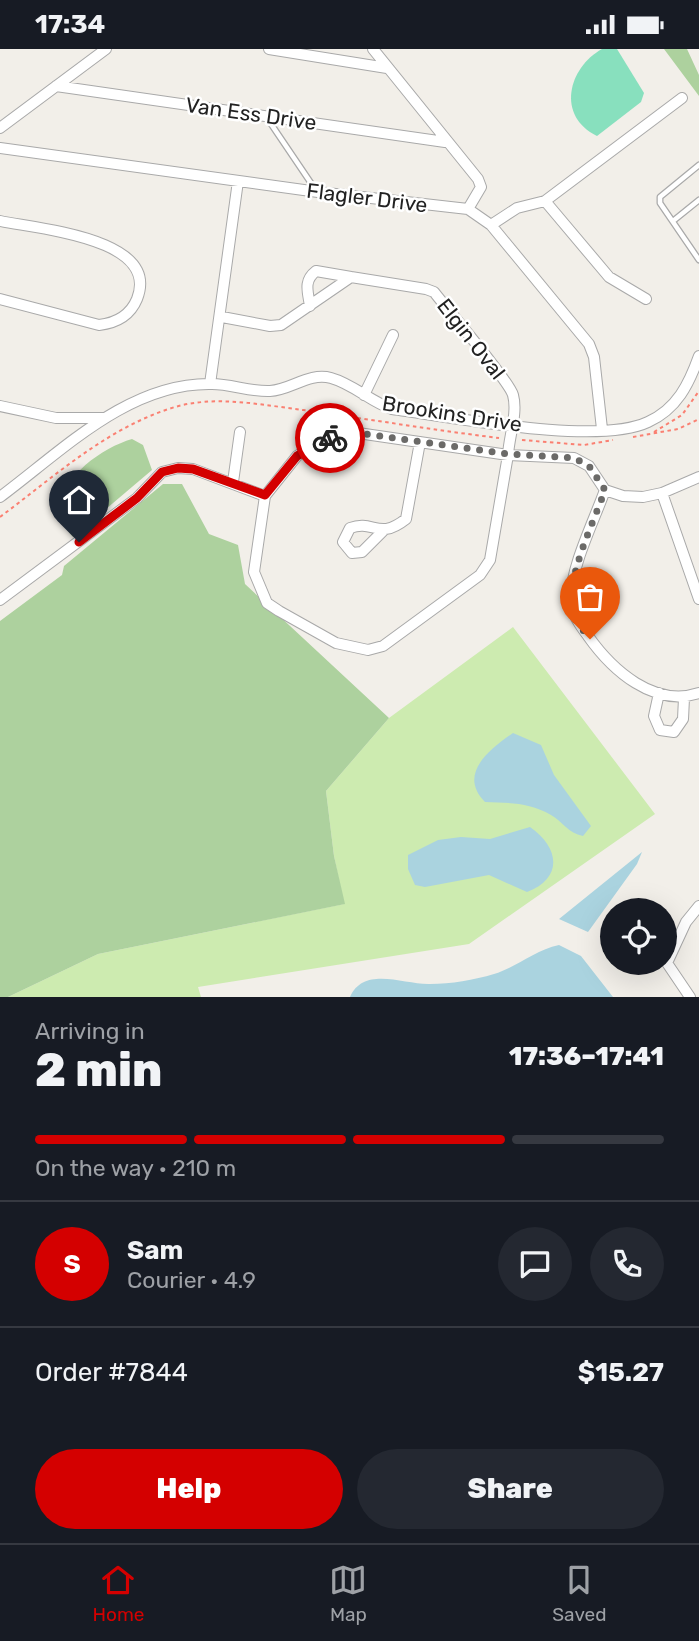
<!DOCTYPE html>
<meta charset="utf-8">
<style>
:root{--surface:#171b24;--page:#242831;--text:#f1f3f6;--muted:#9ea1a6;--line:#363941;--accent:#d40000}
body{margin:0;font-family:Rubik,sans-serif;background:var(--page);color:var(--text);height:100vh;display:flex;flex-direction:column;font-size:26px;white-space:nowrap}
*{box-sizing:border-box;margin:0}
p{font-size:23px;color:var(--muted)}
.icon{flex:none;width:38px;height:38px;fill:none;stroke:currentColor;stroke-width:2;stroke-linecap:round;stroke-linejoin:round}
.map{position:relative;height:948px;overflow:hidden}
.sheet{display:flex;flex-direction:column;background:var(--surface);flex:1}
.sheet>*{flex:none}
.buttons{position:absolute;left:600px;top:849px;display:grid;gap:14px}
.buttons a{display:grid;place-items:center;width:77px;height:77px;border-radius:50%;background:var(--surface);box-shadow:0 7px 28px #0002;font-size:35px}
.pin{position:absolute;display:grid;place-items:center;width:60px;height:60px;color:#fff;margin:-72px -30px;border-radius:50% 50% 50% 0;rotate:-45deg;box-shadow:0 0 7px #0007}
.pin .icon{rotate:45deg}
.courier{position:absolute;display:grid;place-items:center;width:70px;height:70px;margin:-35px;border:5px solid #d40000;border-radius:50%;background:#fff;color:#222;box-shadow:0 2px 9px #0007}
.overview em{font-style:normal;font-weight:800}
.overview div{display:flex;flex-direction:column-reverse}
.overview{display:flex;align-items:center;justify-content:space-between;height:119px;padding:0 35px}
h1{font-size:46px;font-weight:800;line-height:52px}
.bar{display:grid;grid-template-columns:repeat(4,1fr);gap:10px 7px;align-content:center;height:84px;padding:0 35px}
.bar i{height:9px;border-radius:5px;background:var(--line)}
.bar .selected{background:var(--accent)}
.bar p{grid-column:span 4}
.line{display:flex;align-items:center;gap:18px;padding:0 35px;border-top:2px solid var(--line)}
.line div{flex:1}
.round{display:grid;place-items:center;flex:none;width:74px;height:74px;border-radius:37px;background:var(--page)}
.button{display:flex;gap:14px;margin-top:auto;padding:14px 35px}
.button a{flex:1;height:80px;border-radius:42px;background:var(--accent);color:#fff;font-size:28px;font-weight:800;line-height:80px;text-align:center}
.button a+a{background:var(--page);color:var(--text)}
.status{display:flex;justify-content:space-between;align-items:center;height:49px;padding:0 35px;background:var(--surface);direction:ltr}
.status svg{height:19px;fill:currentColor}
.dock{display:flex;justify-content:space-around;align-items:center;height:98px;border-top:2px solid var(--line);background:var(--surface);font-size:19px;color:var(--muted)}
.dock a{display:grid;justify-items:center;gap:4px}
.dock .selected{color:var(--accent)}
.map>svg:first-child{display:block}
.grass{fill:#cdebb0}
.forest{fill:#add19e}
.pitch{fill:#88e0be}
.water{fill:#aad3df}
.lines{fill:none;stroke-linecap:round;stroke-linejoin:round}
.lane-casing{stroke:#a9a9a9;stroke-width:7}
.street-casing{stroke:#a9a9a9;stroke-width:12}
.path{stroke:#fa8072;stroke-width:2;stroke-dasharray:3.5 3.5;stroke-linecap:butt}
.lane{stroke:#fff;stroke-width:4.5}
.street{stroke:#fff;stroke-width:10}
.done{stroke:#6b6a68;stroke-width:7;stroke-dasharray:0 12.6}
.route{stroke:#d40000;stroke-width:9}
.labels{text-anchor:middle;stroke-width:5;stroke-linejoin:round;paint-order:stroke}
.street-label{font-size:21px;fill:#222;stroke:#fff}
</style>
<div class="status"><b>17:34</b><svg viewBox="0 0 49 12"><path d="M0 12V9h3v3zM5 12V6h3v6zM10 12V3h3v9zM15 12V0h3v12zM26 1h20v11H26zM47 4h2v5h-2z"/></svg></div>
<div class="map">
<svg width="699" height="948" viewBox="0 0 699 948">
<rect width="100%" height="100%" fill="#f2efe9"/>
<path class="grass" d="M 513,578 L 655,765 L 469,895 L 198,938 L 201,948 L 8,948 L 98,905 L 344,855 L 334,807 L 326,742 L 389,669 Z"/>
<path class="forest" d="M 664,0 L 687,0 L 699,26 L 699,47 Z
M 132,390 L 143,396 L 152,421 L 73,488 C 35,447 94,401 132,390 Z
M 163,435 L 182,435 L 209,485 L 238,496 L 245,535 L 389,669 L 326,742 L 334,807 L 345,855 L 98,905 L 8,948 L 0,948 L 0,572 L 62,526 L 64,517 Z"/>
<path class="pitch" d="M 602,0 L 617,0 L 644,44 L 641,53 L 597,87 C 556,67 568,19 602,0 Z"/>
<path class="water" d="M 513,684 L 541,696 L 554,726 L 591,777 L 583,787 C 568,784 563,773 551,766 C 529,753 509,754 485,753 C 457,725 490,700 513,684 Z
M 530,778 C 560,799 563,829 527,843 L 489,826 L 425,838 L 415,836 L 408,820 L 408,806 L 438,791 L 461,788 L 490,790 Z
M 642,803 L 637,815 L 588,883 L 559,870 Z
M 559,896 L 581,907 L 613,948 L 350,948 C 364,916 405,936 430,935 C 451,935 474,931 494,925 C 517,918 535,901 559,896 Z"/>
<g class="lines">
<defs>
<path id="lane" d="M 267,69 L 315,140
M 699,116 L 660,148 L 660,154 L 699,211
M 673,172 L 699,151"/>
<path id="street" d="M 269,0 L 387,19
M 373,0 L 478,130 L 481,138 L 468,160
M 56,37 L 445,93
M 0,79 L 106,0
M 0,99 L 318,143 L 468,160 L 491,176 L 589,295 L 594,308 L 602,380
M 545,152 L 609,228 L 646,250
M 0,172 C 38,180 161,189 137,250 C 130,267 116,274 99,276 L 0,250
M 491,176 L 517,159 L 545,152 L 682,49
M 310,257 C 308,243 303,232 316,222 L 351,228
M 222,268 L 270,277 L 281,276 L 351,228 L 426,240 L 434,243 C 448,261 509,332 513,346 C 518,364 509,387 508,406 L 490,511 L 480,526 L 383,597 L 368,601 L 336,594 L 279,562 L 267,554 L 254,523 L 265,447 L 297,407 L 317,394 L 333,388 L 358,384 L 508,406 L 574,409 L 589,417 L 605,441 L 623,447 L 643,448 L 662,444 L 699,428
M 210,335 L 238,132
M 364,346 L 393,286
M 0,357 L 56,369 L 105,369
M 233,433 L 240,383
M 605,441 C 594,472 571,517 571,549 C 571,564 579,575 588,587 C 612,621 654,659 699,644
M 662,444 L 699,550
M 0,448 C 62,402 129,333 212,335 C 231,335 251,343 270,342 C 291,341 309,323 331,329 C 353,335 371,353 392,360 C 452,368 597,397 648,373 C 677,360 689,335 699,307
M 383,482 L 362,503 L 352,504 L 343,493 L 350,479 C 374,470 378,492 406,470 L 420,393
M 0,551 L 137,449 L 162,423 L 178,419 L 193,420 L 265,447
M 659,644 L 654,667 L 660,681 L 674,683 L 683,670 L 684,649
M 690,948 L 667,914 L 686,873 L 699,857"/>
</defs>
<use href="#lane" class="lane-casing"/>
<use href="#street" class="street-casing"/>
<path class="path" d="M 654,383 L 682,366 L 699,342
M 633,388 L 678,380 L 699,370
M 522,391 L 584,396 L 613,391
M 0,468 C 55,427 108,378 175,358 C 216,346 262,356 303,361 C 368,370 433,381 499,389"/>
<use href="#lane" class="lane"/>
<use href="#street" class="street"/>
</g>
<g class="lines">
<path class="done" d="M 330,389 L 358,384 L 508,405 L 574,409 L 589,417 L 605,441 C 594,473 562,536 574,567 C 577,575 585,583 590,590"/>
<path class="route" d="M 79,493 L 137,449 L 162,423 L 178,419 L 193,420 L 265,446 L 297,407 L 330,389"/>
</g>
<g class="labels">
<g class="street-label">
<text transform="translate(251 65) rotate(8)" y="7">Van Ess Drive</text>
<text transform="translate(367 149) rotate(7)" y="7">Flagler Drive</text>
<text transform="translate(471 290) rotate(52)" y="7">Elgin Oval</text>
<text transform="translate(452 365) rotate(9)" y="7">Brookins Drive</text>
</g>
</g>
</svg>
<div class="buttons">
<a><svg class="icon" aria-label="locate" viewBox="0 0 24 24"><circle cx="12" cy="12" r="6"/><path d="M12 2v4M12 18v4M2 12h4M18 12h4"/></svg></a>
</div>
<div class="pin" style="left:590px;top:590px;background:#ea580c"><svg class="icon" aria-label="bag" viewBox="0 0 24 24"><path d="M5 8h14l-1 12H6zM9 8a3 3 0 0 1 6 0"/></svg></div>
<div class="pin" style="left:79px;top:493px;background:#1f2937"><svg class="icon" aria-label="home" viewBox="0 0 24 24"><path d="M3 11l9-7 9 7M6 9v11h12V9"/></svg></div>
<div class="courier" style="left:330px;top:389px"><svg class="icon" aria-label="bike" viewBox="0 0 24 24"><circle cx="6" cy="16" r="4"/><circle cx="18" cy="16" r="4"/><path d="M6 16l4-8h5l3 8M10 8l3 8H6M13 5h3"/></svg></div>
</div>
<section class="sheet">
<div class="overview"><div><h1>2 min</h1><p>Arriving in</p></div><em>17:36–17:41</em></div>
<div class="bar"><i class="selected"></i><i class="selected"></i><i class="selected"></i><i></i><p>On the way · 210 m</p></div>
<div class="line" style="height:126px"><b class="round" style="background:var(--accent);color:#fff">S</b><div><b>Sam</b><p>Courier · 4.9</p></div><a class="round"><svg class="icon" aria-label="chat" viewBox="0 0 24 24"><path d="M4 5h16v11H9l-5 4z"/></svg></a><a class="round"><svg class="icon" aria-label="phone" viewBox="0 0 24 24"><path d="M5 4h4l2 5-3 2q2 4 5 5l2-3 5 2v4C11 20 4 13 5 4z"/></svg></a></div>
<div class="line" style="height:91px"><div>Order #7844</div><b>$15.27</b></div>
<div class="button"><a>Help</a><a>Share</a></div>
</section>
<nav class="dock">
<a class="selected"><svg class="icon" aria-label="home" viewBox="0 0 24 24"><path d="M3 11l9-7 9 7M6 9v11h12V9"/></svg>Home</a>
<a><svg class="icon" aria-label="map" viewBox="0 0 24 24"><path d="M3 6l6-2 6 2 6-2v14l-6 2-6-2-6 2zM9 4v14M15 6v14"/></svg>Map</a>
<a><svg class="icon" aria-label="saved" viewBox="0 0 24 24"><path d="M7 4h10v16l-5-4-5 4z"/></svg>Saved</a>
</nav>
